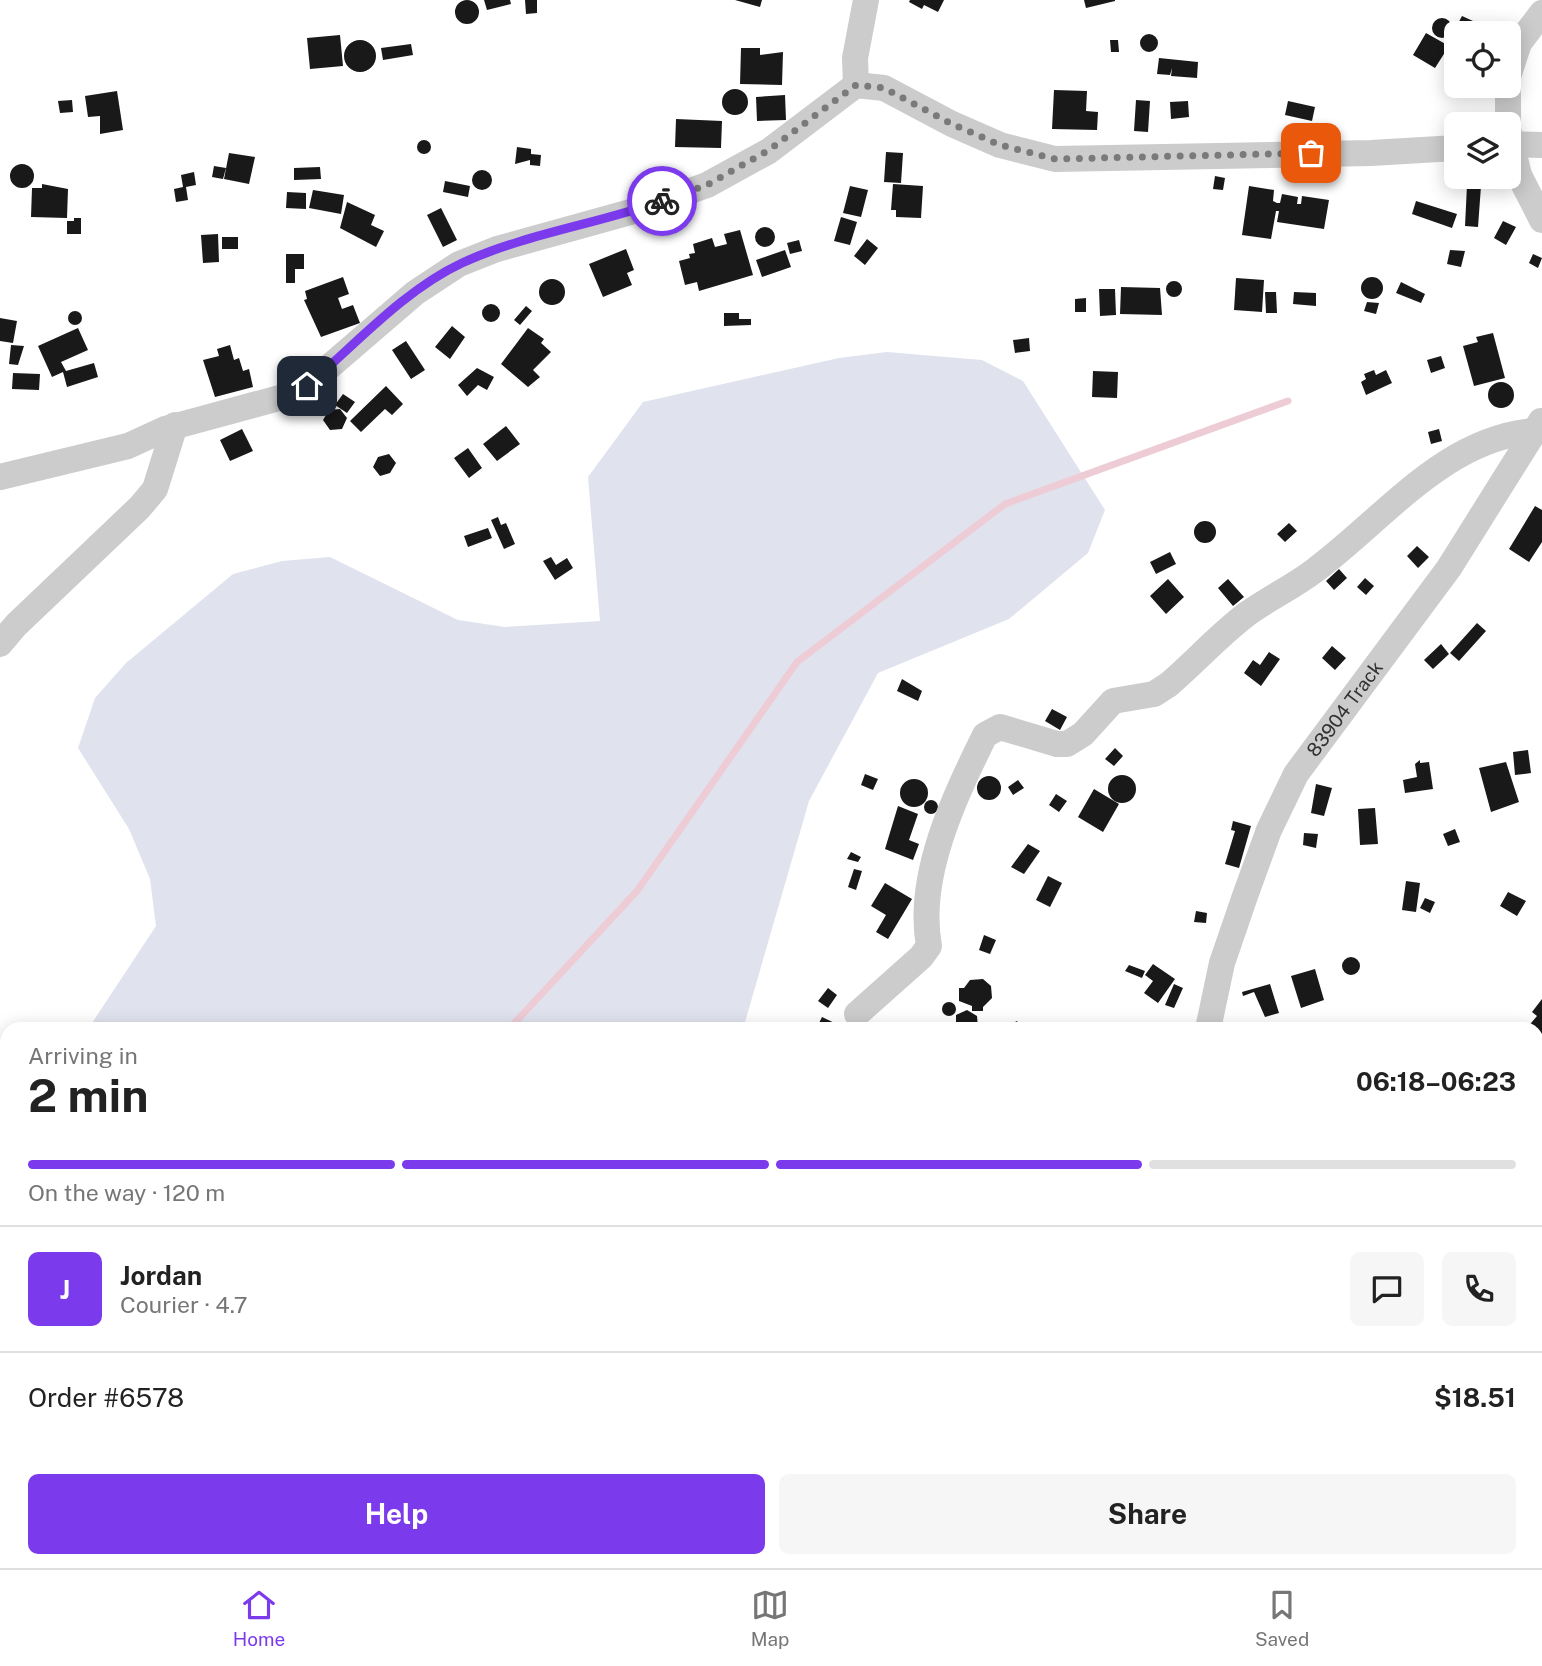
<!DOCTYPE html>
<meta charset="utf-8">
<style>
:root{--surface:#fff;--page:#f6f6f6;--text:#222;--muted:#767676;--line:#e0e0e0;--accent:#7c3aed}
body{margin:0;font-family:"Public Sans",sans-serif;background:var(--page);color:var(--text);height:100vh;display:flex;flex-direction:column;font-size:26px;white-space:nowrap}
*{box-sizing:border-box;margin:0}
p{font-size:23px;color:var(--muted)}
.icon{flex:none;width:38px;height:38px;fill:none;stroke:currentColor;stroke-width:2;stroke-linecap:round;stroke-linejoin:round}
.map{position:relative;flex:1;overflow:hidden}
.sheet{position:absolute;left:0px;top:1022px;width:1544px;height:546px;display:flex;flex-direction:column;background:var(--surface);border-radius:21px 21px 0 0;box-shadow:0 4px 18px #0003}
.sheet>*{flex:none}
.buttons{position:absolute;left:1444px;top:21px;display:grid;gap:14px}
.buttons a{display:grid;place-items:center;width:77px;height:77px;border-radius:10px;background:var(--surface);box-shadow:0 4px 18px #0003;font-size:35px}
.pin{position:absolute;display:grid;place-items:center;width:60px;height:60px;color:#fff;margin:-30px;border-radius:14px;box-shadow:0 4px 10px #0006}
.courier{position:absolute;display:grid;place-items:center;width:70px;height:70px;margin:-35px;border:5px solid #7c3aed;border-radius:50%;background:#fff;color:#222;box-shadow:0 2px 9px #0007}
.overview em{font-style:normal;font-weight:700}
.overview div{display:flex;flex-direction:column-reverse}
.overview{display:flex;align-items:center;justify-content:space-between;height:119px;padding:0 28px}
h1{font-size:46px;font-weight:700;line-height:52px}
.bar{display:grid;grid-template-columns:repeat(4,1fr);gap:10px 7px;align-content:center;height:84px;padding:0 28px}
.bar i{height:9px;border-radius:5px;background:var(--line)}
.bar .active{background:var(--accent)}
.bar p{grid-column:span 4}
.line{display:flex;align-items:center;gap:18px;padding:0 28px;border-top:2px solid var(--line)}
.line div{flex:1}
.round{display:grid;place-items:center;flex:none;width:74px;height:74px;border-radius:10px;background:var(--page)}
.button{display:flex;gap:14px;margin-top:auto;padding:14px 28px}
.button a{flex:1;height:80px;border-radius:10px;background:var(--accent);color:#fff;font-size:28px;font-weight:700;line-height:80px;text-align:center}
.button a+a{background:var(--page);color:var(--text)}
.dock{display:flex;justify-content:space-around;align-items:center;height:98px;border-top:2px solid var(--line);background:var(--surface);font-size:19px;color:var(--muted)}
.dock a{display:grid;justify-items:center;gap:4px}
.dock .active{color:var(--accent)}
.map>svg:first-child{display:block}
.green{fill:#e0e3ee}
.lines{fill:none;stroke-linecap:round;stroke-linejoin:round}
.stream{stroke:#eeccd5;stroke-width:7}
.building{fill:#191919}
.street{stroke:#ccc;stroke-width:26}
.done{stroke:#7a7a7a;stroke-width:7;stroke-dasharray:0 12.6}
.route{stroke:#7c3aed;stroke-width:9}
.labels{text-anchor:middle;stroke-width:7;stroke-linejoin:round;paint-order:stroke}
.street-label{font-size:19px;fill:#323232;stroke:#fff}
</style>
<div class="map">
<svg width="1542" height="1568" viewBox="0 0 1542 1568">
<rect width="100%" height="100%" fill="#fff"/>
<path class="green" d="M 887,352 L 982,360 L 1023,381 L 1105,510 L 1088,553 L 1009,619 L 878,673 L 809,801 L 743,1029 L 88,1029 L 156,926 L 150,879 L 129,829 L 78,748 L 95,698 L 126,663 L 233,574 L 282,561 L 330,557 L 458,620 L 505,627 L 600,621 L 588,477 L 643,402 L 839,358 Z
M 7,1283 L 7,1561 L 882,1561 L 903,1568 L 0,1568 L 0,1296 Z
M 1542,1415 L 1542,1568 L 1289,1568 L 1301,1561 L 1536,1561 L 1536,1419 Z"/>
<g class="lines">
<path class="stream" d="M 509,1029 L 637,891 L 797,662 L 1005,504 L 1288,401
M 341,1568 L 343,1561
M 1526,1568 L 1542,1561"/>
</g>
<path class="building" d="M455 12a12 12 0 1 1 24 0a12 12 0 1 1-24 0Z
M 484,0 L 510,0 L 511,4 L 487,10 Z
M 525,0 L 537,0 L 537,13 L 526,14 Z
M 735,0 L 762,0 L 760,7 Z
M 910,0 L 944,0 L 938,12 L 924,5 L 922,9 L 909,2 Z
M 1084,0 L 1115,0 L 1115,1 L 1086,8 Z
M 1462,16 L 1473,21 L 1466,33 L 1458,33 L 1454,31 Z
M1432 28a10 10 0 1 1 20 0a10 10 0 1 1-20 0Z
M 1426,33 L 1449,46 L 1435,68 L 1413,55 Z
M1140 43a9 9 0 1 1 18 0a9 9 0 1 1-18 0Z
M 340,35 L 343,66 L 310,69 L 307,38 Z
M 1110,40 L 1118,40 L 1119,52 L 1111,52 Z
M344 56a16 16 0 1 1 32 0a16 16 0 1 1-32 0Z
M 411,44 L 413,55 L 383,60 L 381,48 Z
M 741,48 L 760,48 L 760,55 L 783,52 L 782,85 L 740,84 Z
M 1159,58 L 1198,62 L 1197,78 L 1171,76 L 1172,68 L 1170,75 L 1157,74 Z
M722 102a13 13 0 1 1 26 0a13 13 0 1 1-26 0Z
M 1054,90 L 1087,91 L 1086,111 L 1098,112 L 1097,130 L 1052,129 Z
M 117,91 L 123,130 L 100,134 L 100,116 L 88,117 L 85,96 Z
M 785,95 L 786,120 L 757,121 L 756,97 Z
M 72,100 L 73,112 L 60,113 L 58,101 Z
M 1136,100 L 1150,101 L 1148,132 L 1134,131 Z
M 1188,101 L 1189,117 L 1171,119 L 1170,102 Z
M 1288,101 L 1315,107 L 1312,121 L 1285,115 Z
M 676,119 L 722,121 L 721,148 L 675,147 Z
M417 147a7 7 0 1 1 14 0a7 7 0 1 1-14 0Z
M 517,147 L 531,149 L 531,154 L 541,155 L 540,166 L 530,165 L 530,160 L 515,164 Z
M 886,152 L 903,153 L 901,183 L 884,182 Z
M 229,153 L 255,157 L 249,184 L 224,179 Z
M10 176a12 12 0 1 1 24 0a12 12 0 1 1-24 0Z
M 214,166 L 226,168 L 223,179 L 212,177 Z
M 320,167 L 321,179 L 294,180 L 294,168 Z
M472 180a10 10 0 1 1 20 0a10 10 0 1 1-20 0Z
M 194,172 L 196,185 L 186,187 L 188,200 L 176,202 L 174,189 L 183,187 L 181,175 Z
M 1215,176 L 1225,178 L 1223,190 L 1213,189 Z
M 445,181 L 470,186 L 468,197 L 443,192 Z
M 42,184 L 68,189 L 67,218 L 31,217 L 32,188 L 42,188 Z
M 893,184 L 923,186 L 921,218 L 896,217 L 896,210 L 891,210 Z
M 1467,185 L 1481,186 L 1478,227 L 1465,226 Z
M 850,186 L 868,190 L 861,217 L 843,213 Z
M 1249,186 L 1274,190 L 1273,201 L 1277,203 L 1280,203 L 1282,194 L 1298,197 L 1297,204 L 1301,204 L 1302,196 L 1329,200 L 1324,229 L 1277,222 L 1279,211 L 1276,211 L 1271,239 L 1242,235 Z
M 313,190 L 344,195 L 341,214 L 309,208 Z
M 287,192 L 306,193 L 306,209 L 286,208 Z
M 1416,201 L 1457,214 L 1452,228 L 1412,214 Z
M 347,202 L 375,215 L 371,225 L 384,231 L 376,247 L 340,228 Z
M 441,208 L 457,240 L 443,247 L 427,215 Z
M 841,217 L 857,222 L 850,245 L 834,241 Z
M 74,218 L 81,218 L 81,234 L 67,234 L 67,221 L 74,221 Z
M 1503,221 L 1516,227 L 1506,245 L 1494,238 Z
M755 237a10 10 0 1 1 20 0a10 10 0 1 1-20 0Z
M 740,230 L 753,275 L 699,291 L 697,282 L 685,285 L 679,261 L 690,258 L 689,254 L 695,253 L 693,244 L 712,238 L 715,247 L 727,244 L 724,234 Z
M 218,234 L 219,262 L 203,263 L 201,235 Z
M 222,237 L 238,237 L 238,249 L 222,249 Z
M 867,239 L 878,248 L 865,265 L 854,256 Z
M 799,240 L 802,251 L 790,254 L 787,243 Z
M 626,249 L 634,270 L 627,273 L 632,285 L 603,297 L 589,264 Z
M 785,250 L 791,267 L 762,277 L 756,260 Z
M 1450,250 L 1465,251 L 1461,267 L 1447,264 Z
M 286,254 L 304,254 L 304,269 L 295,269 L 295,283 L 286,283 Z
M 1533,254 L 1542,258 L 1538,268 L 1529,263 Z
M1361 288a11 11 0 1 1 22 0a11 11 0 1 1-22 0Z
M 343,277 L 349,294 L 338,298 L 342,309 L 353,305 L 360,323 L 321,337 L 304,300 L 307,299 L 305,291 Z
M 1236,278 L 1264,280 L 1262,312 L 1234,310 Z
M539 292a13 13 0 1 1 26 0a13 13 0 1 1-26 0Z
M1166 289a8 8 0 1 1 16 0a8 8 0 1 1-16 0Z
M 1401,282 L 1425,294 L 1421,303 L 1396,293 Z
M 1121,287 L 1160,288 L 1162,315 L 1120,314 Z
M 1099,289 L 1115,289 L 1116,315 L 1100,316 Z
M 1265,292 L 1276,292 L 1277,313 L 1266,313 Z
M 1294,292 L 1316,293 L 1316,306 L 1293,304 Z
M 1086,298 L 1086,312 L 1075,312 L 1075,299 Z
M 1367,302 L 1379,303 L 1376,314 L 1364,311 Z
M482 313a9 9 0 1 1 18 0a9 9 0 1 1-18 0Z
M 526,306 L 532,311 L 520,325 L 514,320 Z
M68 318a7 7 0 1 1 14 0a7 7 0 1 1-14 0Z
M 724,313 L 739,313 L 739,319 L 751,319 L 751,325 L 724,326 Z
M 0,318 L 17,321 L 13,343 L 0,341 Z
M 452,326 L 465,337 L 450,359 L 435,347 Z
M 78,328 L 88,350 L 61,362 L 66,371 L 94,363 L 98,377 L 67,387 L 63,372 L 52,377 L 38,346 Z
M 528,328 L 544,339 L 541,343 L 551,352 L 533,370 L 540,377 L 528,387 L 501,364 Z
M 1493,333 L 1505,378 L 1474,386 L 1463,346 L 1478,342 L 1476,337 Z
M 1029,338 L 1030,351 L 1015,353 L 1013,340 Z
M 406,341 L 425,370 L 411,379 L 392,350 Z
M 11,345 L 24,346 L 18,365 L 9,364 Z
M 230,345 L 234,360 L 239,358 L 243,371 L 249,369 L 253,387 L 215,397 L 203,360 L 219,356 L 217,349 Z
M 1441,356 L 1445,368 L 1431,373 L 1427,360 Z
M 477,368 L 494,377 L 487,390 L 478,385 L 467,396 L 458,385 Z
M 1374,370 L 1376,375 L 1386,370 L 1392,383 L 1366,395 L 1361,382 L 1366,379 L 1364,374 Z
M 1093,371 L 1118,372 L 1117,398 L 1092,397 Z
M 13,373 L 40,374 L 39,390 L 12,389 Z
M1488 395a13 13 0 1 1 26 0a13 13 0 1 1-26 0Z
M 386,386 L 403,404 L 392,415 L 385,409 L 361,432 L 350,421 Z
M 343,394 L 355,402 L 347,413 L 335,405 Z
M 340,409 L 347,418 L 342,429 L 330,430 L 323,420 L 329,410 Z
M 506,426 L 520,444 L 497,461 L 483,444 Z
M 242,429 L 253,451 L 230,461 L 220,440 Z
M 1439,429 L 1442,441 L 1431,444 L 1428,432 Z
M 468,448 L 482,468 L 469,478 L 454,458 Z
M 389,454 L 396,463 L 390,473 L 380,476 L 373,467 L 378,457 Z
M 1535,506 L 1542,510 L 1542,542 L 1529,562 L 1509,549 Z
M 498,517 L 501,525 L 506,523 L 515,544 L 504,549 L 491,520 Z
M1194 532a11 11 0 1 1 22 0a11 11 0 1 1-22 0Z
M 1289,523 L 1297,531 L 1285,542 L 1277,534 Z
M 488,528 L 492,538 L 468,547 L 464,536 Z
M 1417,546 L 1429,557 L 1418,568 L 1407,556 Z
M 1170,552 L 1176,564 L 1156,574 L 1150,562 Z
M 551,557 L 556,565 L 567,558 L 573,568 L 555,580 L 543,561 Z
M 1339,569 L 1347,578 L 1334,590 L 1326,581 Z
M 1365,578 L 1374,586 L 1366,595 L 1357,587 Z
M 1168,579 L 1184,597 L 1166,614 L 1150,596 Z
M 1228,579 L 1244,597 L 1233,606 L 1218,588 Z
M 1477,623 L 1486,631 L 1459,661 L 1450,653 Z
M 1441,644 L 1449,654 L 1433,669 L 1424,660 Z
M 1332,646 L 1346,658 L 1335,670 L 1322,658 Z
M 1269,652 L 1280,659 L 1261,686 L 1244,673 L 1253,660 L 1260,665 Z
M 902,679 L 922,691 L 918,701 L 897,691 Z
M 1052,709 L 1067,717 L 1060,730 L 1045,721 Z
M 1115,748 L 1123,756 L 1114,766 L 1105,759 Z
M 1528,750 L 1531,773 L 1515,775 L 1513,752 Z
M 1420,760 L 1420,763 L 1429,762 L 1433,789 L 1405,793 L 1403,780 L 1417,777 L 1415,764 Z
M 1506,762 L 1519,802 L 1491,812 L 1479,768 Z
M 865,774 L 878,779 L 873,790 L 861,785 Z
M1108 789a14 14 0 1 1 28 0a14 14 0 1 1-28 0Z
M977 788a12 12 0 1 1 24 0a12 12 0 1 1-24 0Z
M900 793a14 14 0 1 1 28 0a14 14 0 1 1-28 0Z
M 1018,780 L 1024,788 L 1013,795 L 1008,787 Z
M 1316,784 L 1332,788 L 1324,816 L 1311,813 Z
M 1094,789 L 1119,804 L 1103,832 L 1078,817 Z
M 1056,794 L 1067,801 L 1059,812 L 1049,805 Z
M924 807a7 7 0 1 1 14 0a7 7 0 1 1-14 0Z
M 898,806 L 918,814 L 909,840 L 919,844 L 913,860 L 885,849 Z
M 1375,808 L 1378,844 L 1360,845 L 1358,809 Z
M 1233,821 L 1251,826 L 1239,868 L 1225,864 L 1235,831 L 1231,830 Z
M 1455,829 L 1460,842 L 1448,846 L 1443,834 Z
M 1304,833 L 1318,834 L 1316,848 L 1303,845 Z
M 1028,844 L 1040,851 L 1024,874 L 1011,867 Z
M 851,852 L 861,857 L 858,862 L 847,859 Z
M 854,869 L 862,871 L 856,890 L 848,887 Z
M 1048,876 L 1062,883 L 1050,907 L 1036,900 Z
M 1406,881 L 1420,883 L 1416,912 L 1402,910 Z
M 885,883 L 912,899 L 888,939 L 876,932 L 886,915 L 871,906 Z
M 1508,892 L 1526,901 L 1517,916 L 1500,906 Z
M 1425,898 L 1435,902 L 1430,913 L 1420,908 Z
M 1196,911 L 1207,913 L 1206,923 L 1194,922 Z
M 984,935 L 996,940 L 990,954 L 979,950 Z
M1342 966a9 9 0 1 1 18 0a9 9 0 1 1-18 0Z
M 1153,964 L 1175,979 L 1158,1003 L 1144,993 L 1153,981 L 1145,975 Z
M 1129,965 L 1145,971 L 1142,978 L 1125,971 Z
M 1315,969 L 1324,1000 L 1301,1008 L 1291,976 Z
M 983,979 L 991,986 L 992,998 L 983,1007 L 983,1011 L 972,1011 L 972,1006 L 959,1001 L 959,988 L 964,988 L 970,980 Z
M 1174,984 L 1183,988 L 1174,1008 L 1165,1005 Z
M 1270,984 L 1279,1013 L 1265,1017 L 1254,992 L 1243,996 L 1242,992 Z
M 828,988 L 837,995 L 828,1008 L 818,1001 Z
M 1542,999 L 1542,1041 L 1536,1037 L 1536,1029 L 1526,1029 L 1537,1016 L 1532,1012 Z
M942 1009a7 7 0 1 1 14 0a7 7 0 1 1-14 0Z
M 967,1010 L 977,1016 L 978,1028 L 956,1029 L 956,1015 Z
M 822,1017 L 843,1027 L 841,1029 L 817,1027 Z
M 1016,1021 L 1032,1029 L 1012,1029 Z"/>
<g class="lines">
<g class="street">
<path d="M 1508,77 L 1519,43 L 1542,13"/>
<path d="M 856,85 L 855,58 L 866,0"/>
<path d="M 1508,86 L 1508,124"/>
<path d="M 1508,129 L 1519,175 L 1542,220"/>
<path d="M 1508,144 L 1542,145"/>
<path d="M 0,477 L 128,446 L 165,429 L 283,397 L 307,386 L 415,293 L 459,264 L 497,249 L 634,211 L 707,185 L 769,151 L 856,85 L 884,88 L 952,124 L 1000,145 L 1055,159 L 1371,153 L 1456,148"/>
<path d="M 0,644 L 16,625 L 140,507 L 155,489 L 175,425"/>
<path d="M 857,1014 L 921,957 L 929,946 C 916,876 955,796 985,735 L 1000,727 L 1057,744 L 1067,744 L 1083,734 L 1113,701 L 1154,694 L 1168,685 C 1195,662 1219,635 1247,614 C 1269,598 1293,587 1314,571 C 1383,520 1444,438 1535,431"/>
<path id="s1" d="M 1208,1029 L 1222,963 L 1245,896 L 1269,830 L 1296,774 L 1449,568 L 1541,421"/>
</g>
</g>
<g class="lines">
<path class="done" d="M 662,201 L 707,185 L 769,150 L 856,85 L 884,88 L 952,124 L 1000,145 L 1055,159 L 1311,153"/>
<path class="route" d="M 307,386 C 355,345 404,290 462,263 C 525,234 597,224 662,201"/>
</g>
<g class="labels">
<g class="street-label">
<text dy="7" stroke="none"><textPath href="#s1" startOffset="352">83904 Track</textPath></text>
</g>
</g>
</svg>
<div class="buttons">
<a><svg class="icon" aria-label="locate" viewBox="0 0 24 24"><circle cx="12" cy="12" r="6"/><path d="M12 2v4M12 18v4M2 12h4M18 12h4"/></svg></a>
<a><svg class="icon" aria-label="layers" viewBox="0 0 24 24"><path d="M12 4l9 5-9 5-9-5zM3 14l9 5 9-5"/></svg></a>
</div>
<div class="pin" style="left:1311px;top:153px;background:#ea580c"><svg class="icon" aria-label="bag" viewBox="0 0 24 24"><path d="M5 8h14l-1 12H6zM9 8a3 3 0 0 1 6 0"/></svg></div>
<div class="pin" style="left:307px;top:386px;background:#1f2937"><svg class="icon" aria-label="home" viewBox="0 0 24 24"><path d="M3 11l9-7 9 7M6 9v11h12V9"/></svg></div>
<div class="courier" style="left:662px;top:201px"><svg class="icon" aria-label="bike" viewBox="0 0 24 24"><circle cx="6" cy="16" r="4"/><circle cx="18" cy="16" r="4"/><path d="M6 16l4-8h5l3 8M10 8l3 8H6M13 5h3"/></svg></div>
<section class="sheet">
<div class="overview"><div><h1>2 min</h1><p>Arriving in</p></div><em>06:18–06:23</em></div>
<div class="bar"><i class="active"></i><i class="active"></i><i class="active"></i><i></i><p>On the way · 120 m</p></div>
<div class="line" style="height:126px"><b class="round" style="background:var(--accent);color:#fff">J</b><div><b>Jordan</b><p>Courier · 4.7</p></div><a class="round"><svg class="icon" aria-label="chat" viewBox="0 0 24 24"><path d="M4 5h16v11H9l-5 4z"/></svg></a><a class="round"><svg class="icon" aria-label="phone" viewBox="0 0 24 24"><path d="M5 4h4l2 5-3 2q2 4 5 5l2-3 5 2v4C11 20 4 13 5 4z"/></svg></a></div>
<div class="line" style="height:91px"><div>Order #6578</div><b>$18.51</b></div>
<div class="button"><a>Help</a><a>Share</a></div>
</section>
</div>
<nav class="dock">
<a class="active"><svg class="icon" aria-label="home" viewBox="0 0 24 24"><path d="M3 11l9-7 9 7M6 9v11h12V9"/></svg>Home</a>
<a><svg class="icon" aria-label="map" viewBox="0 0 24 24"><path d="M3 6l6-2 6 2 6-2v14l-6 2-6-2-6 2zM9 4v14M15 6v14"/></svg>Map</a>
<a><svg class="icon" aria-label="saved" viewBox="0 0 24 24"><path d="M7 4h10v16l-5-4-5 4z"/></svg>Saved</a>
</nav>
